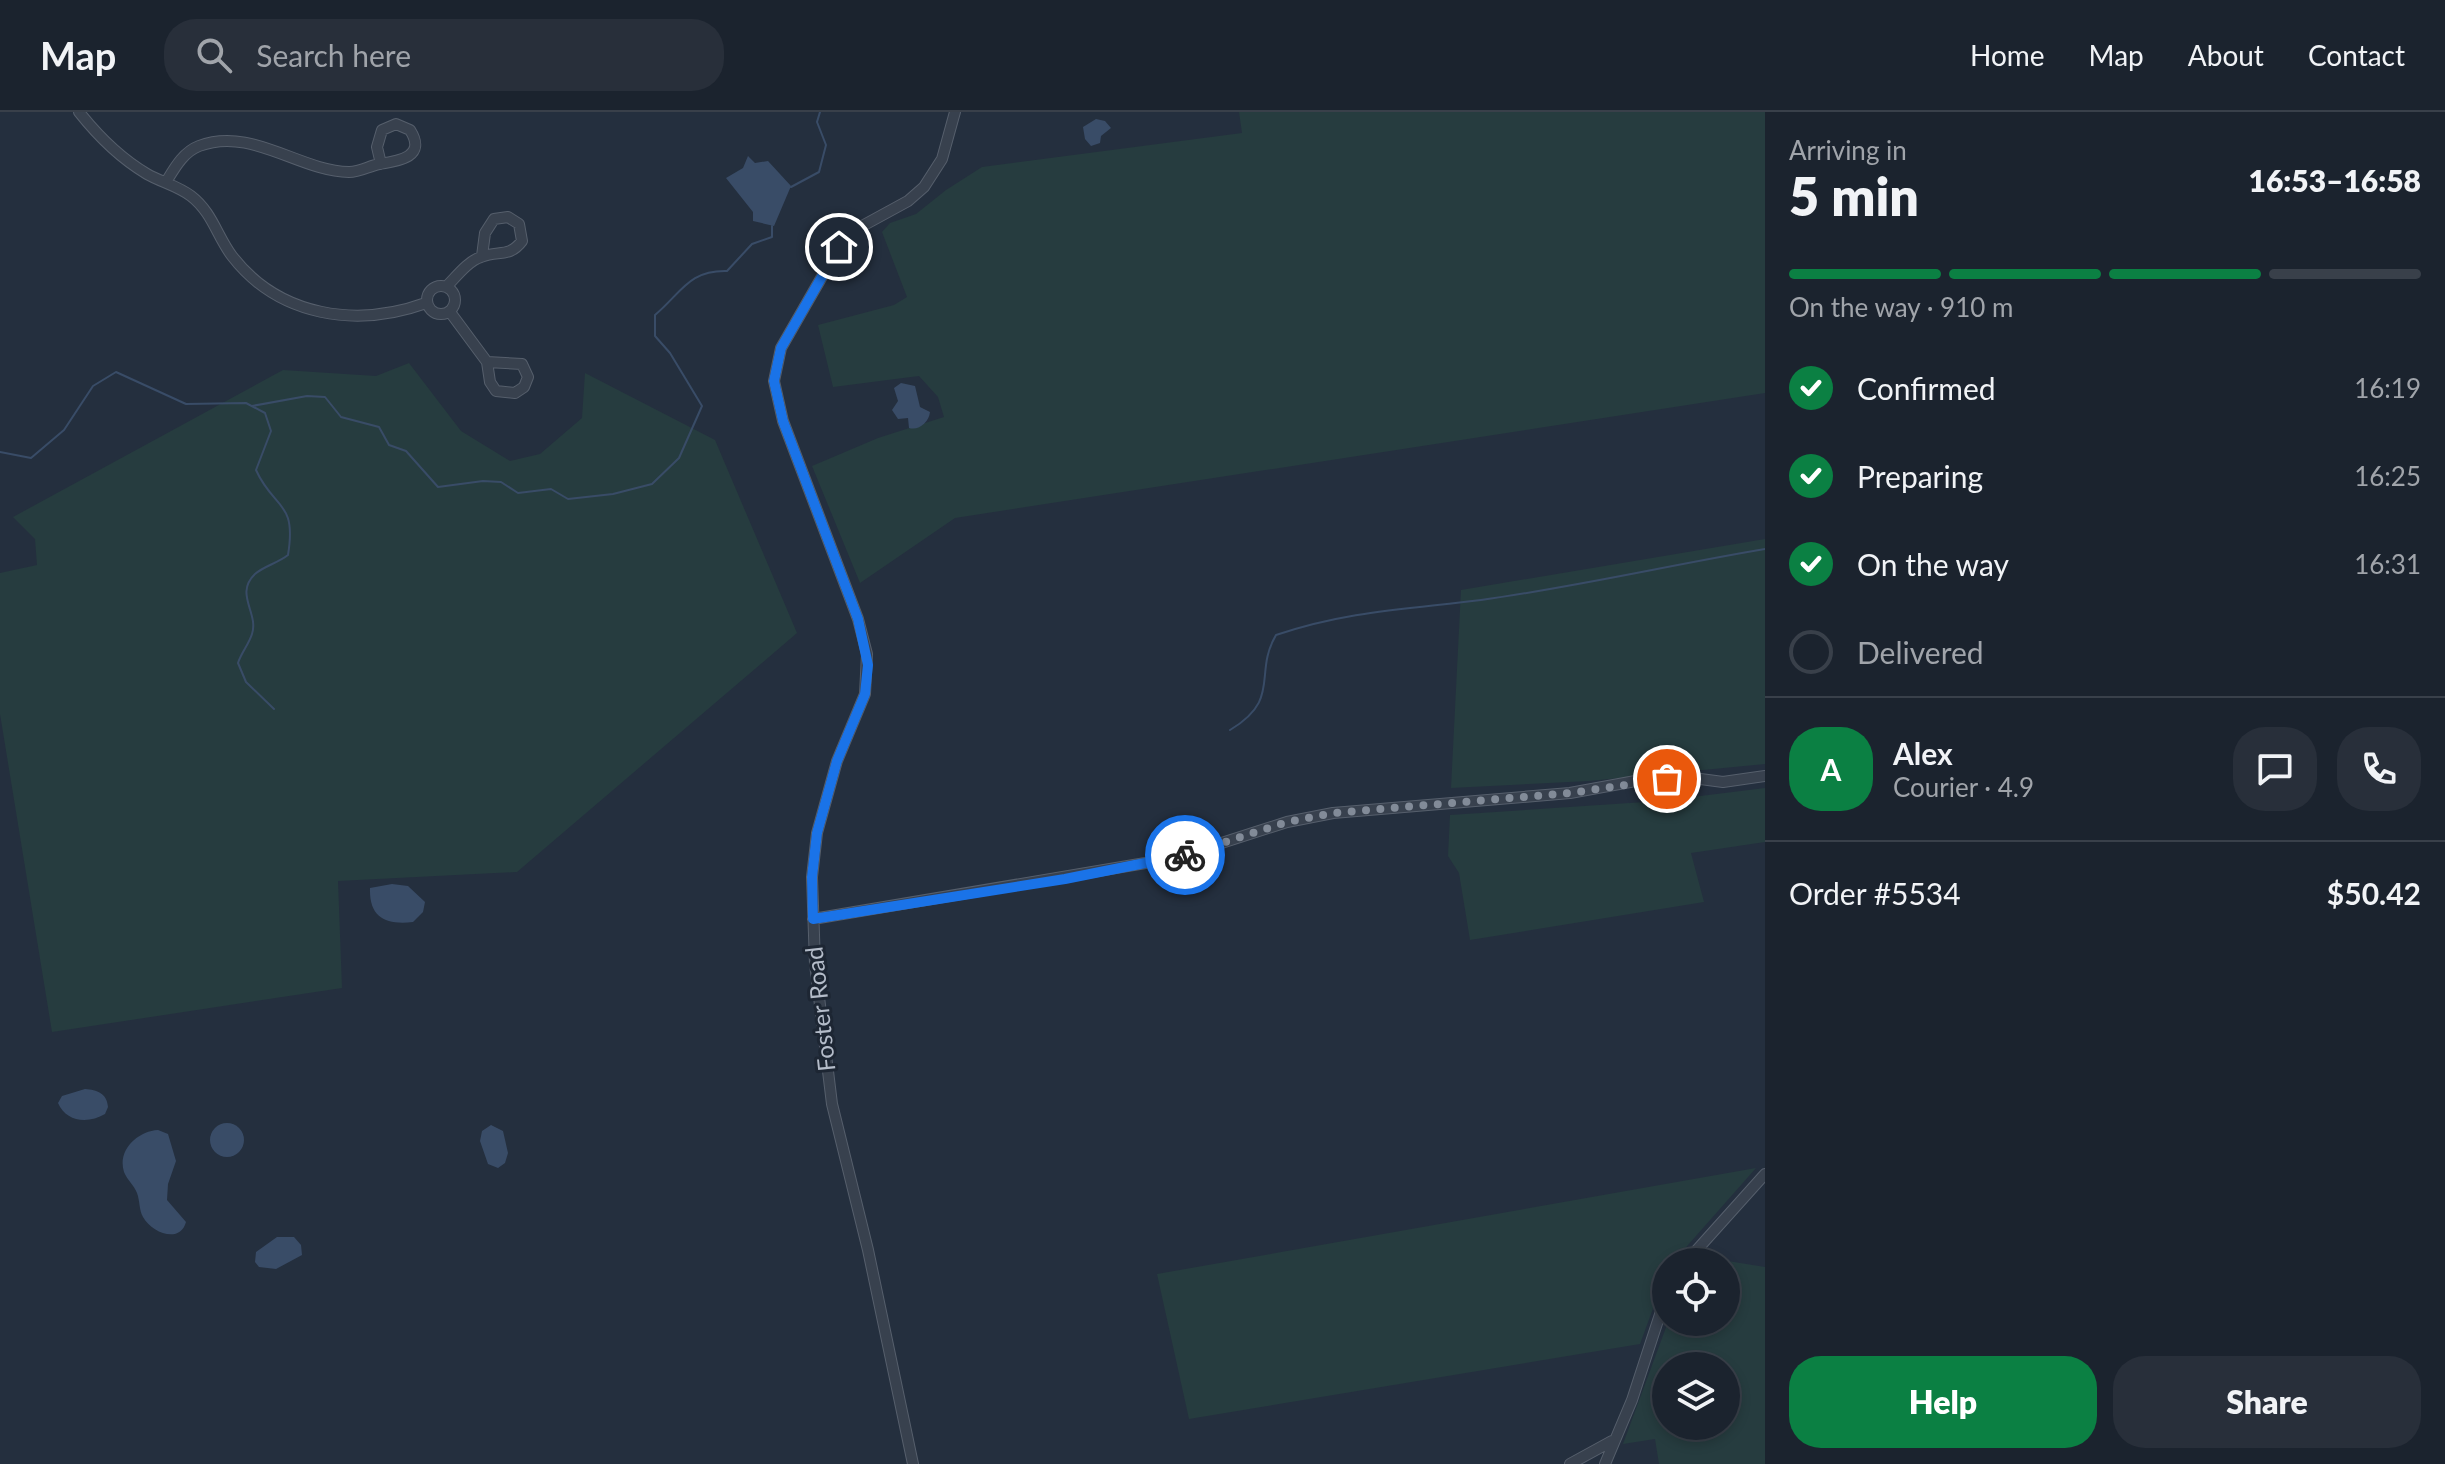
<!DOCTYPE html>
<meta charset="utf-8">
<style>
:root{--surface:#1b232e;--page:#282f3a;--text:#f1f3f6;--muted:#a0a4aa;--line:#39404a;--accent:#0b8043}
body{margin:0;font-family:Lato,sans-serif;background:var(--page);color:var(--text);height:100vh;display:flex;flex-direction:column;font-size:30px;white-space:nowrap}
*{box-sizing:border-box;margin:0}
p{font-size:26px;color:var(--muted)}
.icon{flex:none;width:44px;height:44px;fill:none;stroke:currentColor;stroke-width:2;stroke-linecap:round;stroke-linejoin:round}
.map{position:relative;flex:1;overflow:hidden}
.drawer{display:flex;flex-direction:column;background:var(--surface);width:680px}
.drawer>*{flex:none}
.tools{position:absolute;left:1652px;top:1136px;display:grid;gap:16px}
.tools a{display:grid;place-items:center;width:88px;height:88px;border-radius:50%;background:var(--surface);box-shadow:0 4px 12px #0003,0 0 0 2px var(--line);font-size:40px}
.pin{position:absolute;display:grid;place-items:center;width:68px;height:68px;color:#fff;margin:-34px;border:4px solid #fff;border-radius:50%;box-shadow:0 2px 8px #0007}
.courier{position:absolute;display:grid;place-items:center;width:80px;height:80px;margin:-40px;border:6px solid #1a73e8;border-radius:50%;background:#fff;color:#222;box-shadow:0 2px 10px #0007}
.overview em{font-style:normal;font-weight:800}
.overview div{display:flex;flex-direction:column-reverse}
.overview{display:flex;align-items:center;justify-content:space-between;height:136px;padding:0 24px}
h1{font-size:52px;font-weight:800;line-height:60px}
.bar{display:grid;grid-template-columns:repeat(4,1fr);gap:12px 8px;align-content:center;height:96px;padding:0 24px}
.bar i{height:10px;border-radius:6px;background:var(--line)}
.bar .active{background:var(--accent)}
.bar p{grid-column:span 4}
.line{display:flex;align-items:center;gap:20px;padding:0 24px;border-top:2px solid var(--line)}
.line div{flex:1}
.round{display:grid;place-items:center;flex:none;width:84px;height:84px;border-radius:32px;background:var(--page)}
ol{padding:0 24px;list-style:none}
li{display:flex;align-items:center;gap:24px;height:88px}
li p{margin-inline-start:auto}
li .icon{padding:8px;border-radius:50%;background:var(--accent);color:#fff;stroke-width:4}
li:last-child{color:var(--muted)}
li i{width:44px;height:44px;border:4px solid var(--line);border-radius:50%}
.cta{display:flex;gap:16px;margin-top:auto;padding:16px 24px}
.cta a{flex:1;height:92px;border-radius:32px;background:var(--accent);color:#fff;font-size:32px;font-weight:800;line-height:92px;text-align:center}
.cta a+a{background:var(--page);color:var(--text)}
header{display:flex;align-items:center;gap:48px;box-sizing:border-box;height:112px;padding:0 40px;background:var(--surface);border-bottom:2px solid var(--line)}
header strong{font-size:38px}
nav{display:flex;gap:44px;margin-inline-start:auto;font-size:28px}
.search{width:560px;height:72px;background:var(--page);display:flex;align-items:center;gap:20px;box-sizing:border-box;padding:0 28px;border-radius:32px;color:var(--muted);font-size:30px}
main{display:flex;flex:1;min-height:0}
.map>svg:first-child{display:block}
.green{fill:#263c3f;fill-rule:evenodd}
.water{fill:#394c67}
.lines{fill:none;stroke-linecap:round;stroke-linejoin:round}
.stream{stroke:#394c67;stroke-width:2}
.minor-casing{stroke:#565f6c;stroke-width:12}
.minor{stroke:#38414e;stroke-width:10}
.done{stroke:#828b98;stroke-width:8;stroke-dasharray:0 14.4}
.route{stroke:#1a73e8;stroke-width:10}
.labels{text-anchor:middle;stroke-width:6;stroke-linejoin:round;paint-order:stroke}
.street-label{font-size:24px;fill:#b4bcc9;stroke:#1d2633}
</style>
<header>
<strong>Map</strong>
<div class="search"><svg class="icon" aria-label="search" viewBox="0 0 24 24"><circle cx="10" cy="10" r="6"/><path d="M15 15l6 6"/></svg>Search here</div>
<nav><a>Home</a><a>Map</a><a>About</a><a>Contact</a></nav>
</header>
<main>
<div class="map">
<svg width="1765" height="1352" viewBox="0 0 1765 1352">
<rect width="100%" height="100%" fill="#242f3e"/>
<path class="green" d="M 1239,0 L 1765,0 L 1765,281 L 955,406 L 860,471 L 812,354 L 878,326 L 944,305 L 938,285 L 919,264 L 833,275 L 818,213 L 894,193 L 907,185 L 882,120 L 890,111 L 916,102 L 946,78 L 982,55 L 1242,21 Z
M 409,251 L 461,319 L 510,349 L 540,342 L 582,306 L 585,261 L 715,328 L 797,521 L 517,760 L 338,769 L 342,876 L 52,920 L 0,602 L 0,461 L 37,453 L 35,427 L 13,405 L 283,258 L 376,264 Z
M 1765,427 L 1765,652 L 1589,669 L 1451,676 L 1461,478 Z
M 1765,676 L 1765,730 L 1691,741 L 1704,790 L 1470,828 L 1459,761 L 1448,744 L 1450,703 L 1660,689 Z
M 1756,1056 L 1673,1150 L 1666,1150 L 1666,1161 L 1640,1232 L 1189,1307 L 1157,1162 Z
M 1703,1145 L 1765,1155 L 1765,1352 L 1659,1352 L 1655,1327 L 1623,1332 L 1668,1210 L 1726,1210 L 1726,1150 L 1699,1150 ZM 1666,1254 L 1726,1254 L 1726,1314 L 1666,1314 Z"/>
<path class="water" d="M 1096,7 L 1105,9 L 1111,16 L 1101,24 L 1100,31 L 1091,34 L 1085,27 L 1083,15 Z
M 748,44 L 755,51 L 768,49 L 791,74 L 774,114 L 753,109 L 753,100 L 726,66 L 743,56 Z
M 901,271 L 915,274 L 920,295 L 930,300 C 929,310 919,319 909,316 L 908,306 L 898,307 L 892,298 L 898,289 L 894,276 Z
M 392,772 L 408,774 L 425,790 L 423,800 L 413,810 C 386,813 369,806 370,776 Z
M 85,977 C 97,978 107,981 108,995 L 105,1002 C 88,1012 66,1010 58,991 L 62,984 Z
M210 1028a17 17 0 1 1 34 0a17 17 0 1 1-34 0Z
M 491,1013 L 503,1019 L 508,1041 L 505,1051 L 498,1056 L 488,1052 L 480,1029 L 482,1019 Z
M 158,1018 L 168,1022 L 176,1049 L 168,1072 L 167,1088 L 186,1110 C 180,1132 152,1121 143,1105 C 139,1098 140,1089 137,1081 C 134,1073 127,1068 124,1060 C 117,1038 138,1019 158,1018 Z
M 277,1125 L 294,1125 L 301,1133 L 302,1143 L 276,1157 L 259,1155 L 255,1150 L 256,1140 Z"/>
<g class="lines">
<path class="stream" d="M 791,75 L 819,60 L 826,33 L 817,10 L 820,0
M 252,294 L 307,284 L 325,285 L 341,305 L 379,315 L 389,333 L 406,339 L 438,375 L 483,369 L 501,370 L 518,381 L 551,377 L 568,387 L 613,382 L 652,372 L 679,346 L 702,294 L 670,241 L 655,224 L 655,203 C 682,180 689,158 727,159 L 752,132 L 772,125 L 772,114
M 0,340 L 31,346 L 64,318 L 93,274 L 116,260 L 186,292 L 246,291 L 265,301 L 271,319 L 256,358 C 274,398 297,388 288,443 C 278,451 264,454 255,462 C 234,482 259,501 252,522 C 249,532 241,541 238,551 L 246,570 L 274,597
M 1230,618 C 1282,587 1253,562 1276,523 C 1346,499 1408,497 1481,488 C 1576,475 1670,453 1765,437"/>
<defs>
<path id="minor" d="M 79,0 C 98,24 120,46 147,62 C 161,70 178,74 191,84 C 212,100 217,124 232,144 C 279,205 357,216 426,191
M 166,70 C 174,57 183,40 199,34 C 251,14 299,59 349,60 C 360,60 369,54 379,52 C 399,49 427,45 410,18 L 396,12 L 382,18 L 377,35 L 381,52
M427 188a14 14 0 1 1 28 0a14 14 0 1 1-28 0Z
M 446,175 C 456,165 468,149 481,145 C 499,138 509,146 522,129 L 519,112 L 508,105 L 494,107 L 485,121 L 482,144
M 450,200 L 487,250 L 522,252 L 528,265 L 524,275 L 515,281 L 496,279 L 490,270 L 487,250
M 813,807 L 1175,746 L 1287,710 L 1333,701 L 1570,681 L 1641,668 L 1693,666 L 1723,670 L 1765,664
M 1686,1150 L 1765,1062
M 913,1352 L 868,1138 L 832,992 L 815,852 L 812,765 L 817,721 L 837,649 L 865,582 L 867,542 L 858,507 L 783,309 L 774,269 L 781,236 L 839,135 L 853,119 L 908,89 L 924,75 L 942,47 L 955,0
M 1570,1352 L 1612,1329
M 1605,1352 L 1632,1288 L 1666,1184"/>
</defs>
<use href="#minor" class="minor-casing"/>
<use href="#minor" class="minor"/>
</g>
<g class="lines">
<path class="done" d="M 1185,743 L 1287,710 L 1333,701 L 1570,681 L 1667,667"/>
<path class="route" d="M 839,135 L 781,236 L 774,269 L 783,309 L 858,507 L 868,553 L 865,582 L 837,649 L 817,721 L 812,765 L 813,807 L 1065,767 L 1185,743"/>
</g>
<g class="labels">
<g class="street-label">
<text transform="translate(821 897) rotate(-96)" y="8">Foster Road</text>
</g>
</g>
</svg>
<div class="tools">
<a><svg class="icon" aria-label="locate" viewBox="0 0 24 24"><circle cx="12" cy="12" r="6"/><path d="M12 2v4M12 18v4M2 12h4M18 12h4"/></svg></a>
<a><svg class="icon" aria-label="layers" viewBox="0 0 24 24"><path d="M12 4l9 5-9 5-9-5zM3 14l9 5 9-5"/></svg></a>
</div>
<div class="pin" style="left:1667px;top:667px;background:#ea580c"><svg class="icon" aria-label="bag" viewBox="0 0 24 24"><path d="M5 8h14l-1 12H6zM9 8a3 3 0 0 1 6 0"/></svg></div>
<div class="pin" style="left:839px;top:135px;background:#1f2937"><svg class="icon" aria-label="home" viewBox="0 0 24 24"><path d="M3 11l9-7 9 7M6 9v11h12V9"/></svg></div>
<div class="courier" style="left:1185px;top:743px"><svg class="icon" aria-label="bike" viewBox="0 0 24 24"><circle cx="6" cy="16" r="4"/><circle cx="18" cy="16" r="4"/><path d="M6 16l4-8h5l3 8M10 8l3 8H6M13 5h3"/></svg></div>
</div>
<section class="drawer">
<div class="overview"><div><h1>5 min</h1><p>Arriving in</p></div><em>16:53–16:58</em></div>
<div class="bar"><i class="active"></i><i class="active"></i><i class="active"></i><i></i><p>On the way · 910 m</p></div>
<ol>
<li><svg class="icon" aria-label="check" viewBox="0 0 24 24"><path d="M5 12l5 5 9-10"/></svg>Confirmed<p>16:19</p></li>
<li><svg class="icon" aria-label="check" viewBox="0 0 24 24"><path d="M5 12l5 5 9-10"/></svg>Preparing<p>16:25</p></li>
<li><svg class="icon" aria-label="check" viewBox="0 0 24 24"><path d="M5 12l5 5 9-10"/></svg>On the way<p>16:31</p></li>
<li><i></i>Delivered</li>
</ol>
<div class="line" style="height:144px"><b class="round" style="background:var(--accent);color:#fff">A</b><div><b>Alex</b><p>Courier · 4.9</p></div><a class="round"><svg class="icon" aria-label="chat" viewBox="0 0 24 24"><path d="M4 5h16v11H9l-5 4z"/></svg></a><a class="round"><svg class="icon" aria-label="phone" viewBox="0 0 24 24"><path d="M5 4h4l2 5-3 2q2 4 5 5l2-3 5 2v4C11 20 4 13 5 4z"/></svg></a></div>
<div class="line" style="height:104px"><div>Order #5534</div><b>$50.42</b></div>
<div class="cta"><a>Help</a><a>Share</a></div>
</section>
</main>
